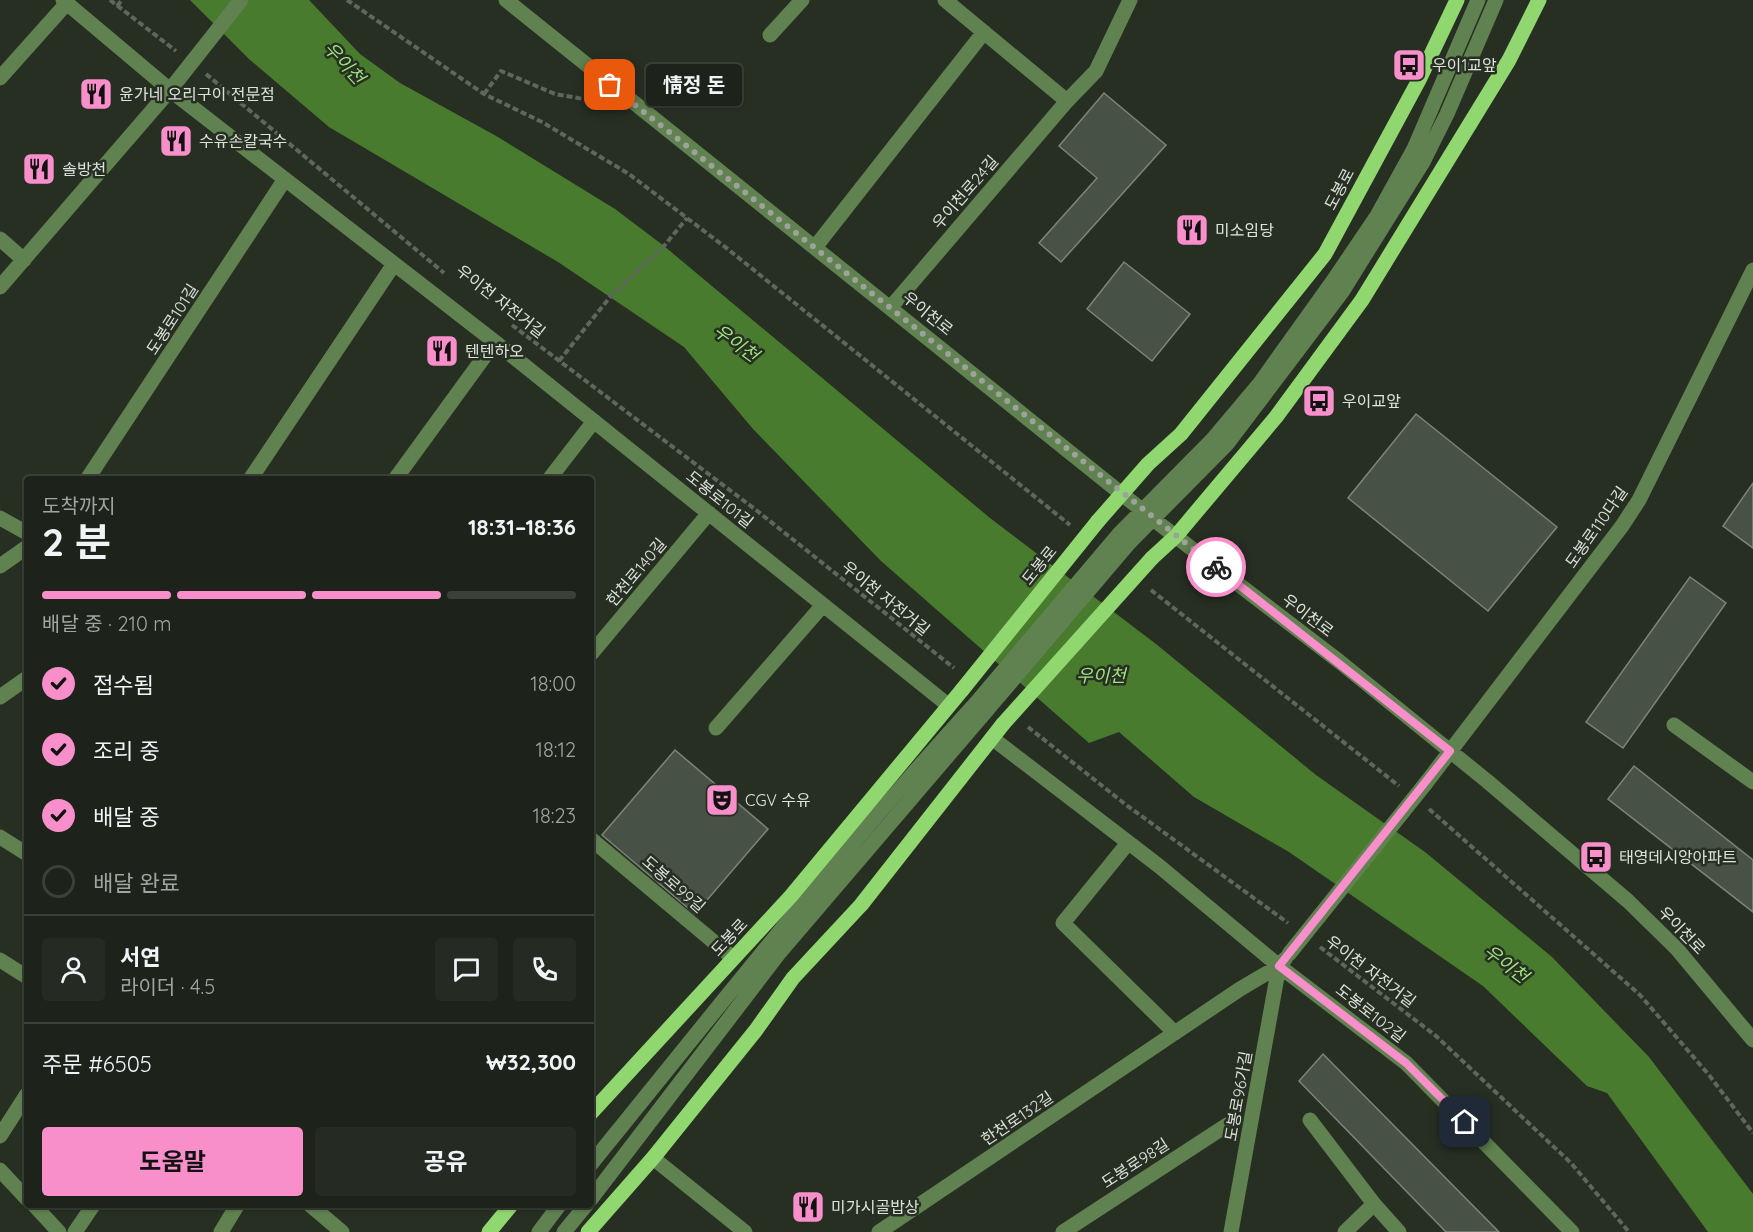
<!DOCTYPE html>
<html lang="ko">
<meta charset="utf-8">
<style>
:root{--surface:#1d231a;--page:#252b23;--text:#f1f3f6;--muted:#a0a4a2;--line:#3b4039;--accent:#f98fca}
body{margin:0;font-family:Quicksand,"Noto Sans KR",sans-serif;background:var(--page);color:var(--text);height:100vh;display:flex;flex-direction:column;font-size:22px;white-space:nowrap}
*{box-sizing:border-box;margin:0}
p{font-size:20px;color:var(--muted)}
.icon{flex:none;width:33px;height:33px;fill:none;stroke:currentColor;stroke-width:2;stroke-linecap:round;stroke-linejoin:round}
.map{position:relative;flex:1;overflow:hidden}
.side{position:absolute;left:24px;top:476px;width:570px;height:732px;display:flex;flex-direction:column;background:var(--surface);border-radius:6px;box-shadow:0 2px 4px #0004,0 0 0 2px var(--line)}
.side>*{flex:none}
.pin{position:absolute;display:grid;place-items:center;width:51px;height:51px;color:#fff;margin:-26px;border-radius:12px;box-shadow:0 3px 9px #0006}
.courier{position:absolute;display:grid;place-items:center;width:60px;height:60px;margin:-30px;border:4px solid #f98fca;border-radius:50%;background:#fff;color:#222;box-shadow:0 2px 8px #0007}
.bubble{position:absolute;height:42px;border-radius:6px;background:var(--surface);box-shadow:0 2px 4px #0004,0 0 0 2px var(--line);font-size:20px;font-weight:700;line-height:42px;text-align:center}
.headline em{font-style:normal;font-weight:700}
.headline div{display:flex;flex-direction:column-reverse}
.headline{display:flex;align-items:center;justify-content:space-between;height:102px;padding:0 18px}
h1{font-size:39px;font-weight:700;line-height:45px}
.bar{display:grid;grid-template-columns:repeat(4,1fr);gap:9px 6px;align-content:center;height:72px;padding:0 18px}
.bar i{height:8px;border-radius:4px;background:var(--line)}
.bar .current{background:var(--accent)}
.bar p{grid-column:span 4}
.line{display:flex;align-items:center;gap:15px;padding:0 18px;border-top:2px solid var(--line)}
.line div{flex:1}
.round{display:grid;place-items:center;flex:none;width:63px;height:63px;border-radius:6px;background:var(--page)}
ol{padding:0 18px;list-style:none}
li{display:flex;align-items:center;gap:18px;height:66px}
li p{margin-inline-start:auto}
li .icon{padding:6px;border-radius:50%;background:var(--accent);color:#111;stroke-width:4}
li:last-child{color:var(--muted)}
li i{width:33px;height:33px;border:3px solid var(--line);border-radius:50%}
.action{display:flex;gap:12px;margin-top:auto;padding:12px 18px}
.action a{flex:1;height:69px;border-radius:6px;background:var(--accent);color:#111;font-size:24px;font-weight:700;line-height:69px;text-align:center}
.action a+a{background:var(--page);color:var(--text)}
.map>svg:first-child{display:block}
.water{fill:#487b2e}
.building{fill:#485145;stroke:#7b8577;stroke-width:1.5}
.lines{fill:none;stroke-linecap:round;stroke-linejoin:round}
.path{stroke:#5f665c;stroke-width:4;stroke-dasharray:6 3;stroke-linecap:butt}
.minor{stroke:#608150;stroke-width:15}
.major{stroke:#90d76f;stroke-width:15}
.minor-bridge{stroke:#608150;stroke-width:15}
.major-bridge{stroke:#90d76f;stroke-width:15}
.done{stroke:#9da39a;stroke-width:6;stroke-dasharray:0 10.8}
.route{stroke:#f98fca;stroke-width:8}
.labels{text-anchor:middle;stroke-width:5;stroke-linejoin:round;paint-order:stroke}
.poi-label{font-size:16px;fill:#dce1da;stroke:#272f23;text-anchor:start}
.street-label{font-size:16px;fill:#dce1da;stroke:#272f23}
.water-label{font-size:18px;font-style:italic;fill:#9fe47e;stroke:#272f23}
</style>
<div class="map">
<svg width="1753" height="1232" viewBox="0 0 1753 1232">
<rect width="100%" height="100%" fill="#272f23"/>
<path class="water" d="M 190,0 L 309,0 L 360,54 L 400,83 L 498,137 L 615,209 L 664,246 L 990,518 L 1156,644 L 1316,775 L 1425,852 L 1552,957 L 1649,1057 L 1753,1194 L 1753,1232 L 1708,1232 L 1607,1093 L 1587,1086 L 1483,986 L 1289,852 L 1194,797 L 1119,732 L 1089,743 L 881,561 L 753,429 L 684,347 L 558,262 L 329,127 L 249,59 Z"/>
<path class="building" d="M 1104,93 L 1166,145 L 1061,262 L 1039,243 L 1097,178 L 1059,146 Z
M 1124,262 L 1190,314 L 1152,361 L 1087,309 Z
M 1416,414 L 1557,527 L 1488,611 L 1348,498 Z
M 1753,483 L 1753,548 L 1723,526 Z
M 1690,577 L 1726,603 L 1623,748 L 1586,722 Z
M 675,750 L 768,829 L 695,914 L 602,835 Z
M 1634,766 L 1753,860 L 1753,912 L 1608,799 Z
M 1323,1054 L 1499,1232 L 1446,1232 L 1299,1081 Z"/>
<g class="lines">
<path class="path" d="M 110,0 L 176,51
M 347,0 L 484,94 L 542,122 L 629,174 L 729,250 L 1070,525
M 117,6 L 122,0
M 206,74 L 444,273
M 484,94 L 501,71 L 555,94 L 595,101 L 597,98
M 512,325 L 756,510 L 954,668
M 559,361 L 610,297 L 664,246 L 687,218
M 1151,590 L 1399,786
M 1028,727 L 1125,804 L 1288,923
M 1429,809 L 1640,995 L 1709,1075 L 1753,1133
M 1320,947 L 1436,1036 L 1571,1163 L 1629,1232"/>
<path class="minor" d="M 63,0 L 170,90 L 495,342 L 948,705
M 506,0 L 1153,519 L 1340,662 L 1487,781 L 1628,901 L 1677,949 L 1753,1040
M 945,0 L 1067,101
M 770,35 L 802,0
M 0,78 L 67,3
M 0,239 L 24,260
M 816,246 L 984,32
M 0,287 L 170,90
M 891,307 L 1067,101 L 1096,71 L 1130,0
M 88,478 L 285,179
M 251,478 L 394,264
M 396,478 L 495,342
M 550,478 L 594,421
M 0,518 L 27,533
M 1119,534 L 1212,440 L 1260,383 L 1335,278 L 1377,216 L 1414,149 L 1478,0
M 1130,542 L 1227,444 L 1342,292 L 1423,162 L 1447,114 L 1496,0
M 0,566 L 27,547
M 591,654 L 709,513
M 0,697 L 27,678
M 1674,725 L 1753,782
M 716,728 L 823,605
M 992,738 L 1159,866 L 1279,966 L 1406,1063 L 1572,1232
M 1426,783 L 1622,526 L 1639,500 L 1753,270
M 0,837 L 27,854
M 591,839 L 733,958
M 1128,843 L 1063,923 L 1175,1033
M 0,960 L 27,977
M 1310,1120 L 1374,1204 L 1345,1232
M 0,1136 L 27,1094
M 653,1158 L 745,1232
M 591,1164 C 717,1009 841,851 976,703
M 0,1170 L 27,1199
M 591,1199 L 780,952 L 987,710
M 33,1204 L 59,1232
M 309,1204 L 342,1232
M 1374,1204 L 1399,1232
M 75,1232 L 94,1204
M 221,1232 L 238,1204
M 539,1232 L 560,1204
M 564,1232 L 587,1204
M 879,1232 L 1240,989 L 1279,966 L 1285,959
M 1063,1232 L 1227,1125
M 1231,1232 L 1279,966"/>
<path class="major" d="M 1098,521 L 1148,464 L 1181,434 L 1325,254 L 1419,80 L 1457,0
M 1152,558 L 1176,536 L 1276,417 L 1362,300 L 1509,60 L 1539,0
M 591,1113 L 791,896 L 962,690
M 489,1232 L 512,1204
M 588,1232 L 653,1158 L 756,1030 L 793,978 L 861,905 L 1003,724"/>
<path class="minor-bridge" d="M 170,90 L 241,0
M 976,703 L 1119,534
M 987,710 L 1130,542
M 1289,954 L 1426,783"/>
<path class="major-bridge" d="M 962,690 L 1098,521
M 1003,724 L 1152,558"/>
</g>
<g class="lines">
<path class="done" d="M 610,85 L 1216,567"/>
<path class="route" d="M 1216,567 L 1450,751 L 1279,966 L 1406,1063 L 1465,1122"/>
</g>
<defs>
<symbol id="bus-square" viewBox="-11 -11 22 22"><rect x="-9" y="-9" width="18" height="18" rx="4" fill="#f98fca" stroke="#272f23"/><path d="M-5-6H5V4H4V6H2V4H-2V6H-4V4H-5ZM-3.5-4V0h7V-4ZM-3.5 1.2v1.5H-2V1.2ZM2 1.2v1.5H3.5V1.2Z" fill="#111"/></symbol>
<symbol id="restaurant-square" viewBox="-11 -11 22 22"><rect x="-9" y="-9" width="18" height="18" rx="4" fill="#f98fca" stroke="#272f23"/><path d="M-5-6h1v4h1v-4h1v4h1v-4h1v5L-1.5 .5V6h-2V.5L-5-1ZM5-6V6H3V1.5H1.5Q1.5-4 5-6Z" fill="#111"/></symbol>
<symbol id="theatre-square" viewBox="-11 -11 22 22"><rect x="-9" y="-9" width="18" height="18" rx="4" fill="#f98fca" stroke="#272f23"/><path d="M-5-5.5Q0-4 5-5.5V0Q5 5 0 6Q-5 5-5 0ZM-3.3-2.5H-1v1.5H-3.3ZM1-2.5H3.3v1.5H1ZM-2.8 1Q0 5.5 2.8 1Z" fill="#111"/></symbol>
</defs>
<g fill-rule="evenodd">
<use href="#bus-square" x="1390" y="46" width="38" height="38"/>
<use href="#restaurant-square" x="77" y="75" width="38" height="38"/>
<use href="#restaurant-square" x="157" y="122" width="38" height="38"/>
<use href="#restaurant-square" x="20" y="150" width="38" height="38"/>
<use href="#restaurant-square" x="1173" y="211" width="38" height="38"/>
<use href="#restaurant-square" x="423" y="332" width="38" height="38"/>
<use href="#bus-square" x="1300" y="382" width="38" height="38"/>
<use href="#theatre-square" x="703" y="781" width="38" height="38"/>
<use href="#bus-square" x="1577" y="838" width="38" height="38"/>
<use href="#restaurant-square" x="789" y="1188" width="38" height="38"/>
</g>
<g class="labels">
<g class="poi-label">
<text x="1432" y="71">우이1교앞</text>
<text x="119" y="100">윤가네 오리구이 전문점</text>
<text x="199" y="147">수유손칼국수</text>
<text x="62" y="175">솔방천</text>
<text x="1215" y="236">미소임당</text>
<text x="465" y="357">텐텐하오</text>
<text x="1342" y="407">우이교앞</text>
<text x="745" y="806">CGV 수유</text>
<text x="1619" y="863">태영데시앙아파트</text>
<text x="831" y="1213">미가시골밥상</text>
</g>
<g class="street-label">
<text transform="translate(1339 189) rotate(-62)" y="6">도봉로</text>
<text transform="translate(965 192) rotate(-49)" y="6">우이천로24길</text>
<text transform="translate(501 301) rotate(38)" y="6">우이천 자전거길</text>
<text transform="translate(928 313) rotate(39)" y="6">우이천로</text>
<text transform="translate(172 319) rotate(-57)" y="6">도봉로101길</text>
<text transform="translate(720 499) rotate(39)" y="6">도봉로101길</text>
<text transform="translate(1596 527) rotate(-55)" y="6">도봉로110다길</text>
<text transform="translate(1039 565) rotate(-51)" y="6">도봉로</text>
<text transform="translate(636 572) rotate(-50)" y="6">한천로140길</text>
<text transform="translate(886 598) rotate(39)" y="6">우이천 자전거길</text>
<text transform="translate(1308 615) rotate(37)" y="6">우이천로</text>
<text transform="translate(674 884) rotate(41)" y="6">도봉로99길</text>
<text transform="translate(1682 930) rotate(46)" y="6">우이천로</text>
<text transform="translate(729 937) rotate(-47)" y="6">도봉로</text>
<text transform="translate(1371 971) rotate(37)" y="6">우이천 자전거길</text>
<text transform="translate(1371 1013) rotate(38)" y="6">도봉로102길</text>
<text transform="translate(1238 1096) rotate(-80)" y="6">도봉로96가길</text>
<text transform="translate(1017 1118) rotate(-34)" y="6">한천로132길</text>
<text transform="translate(1135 1163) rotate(-33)" y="6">도봉로98길</text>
</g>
<g class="water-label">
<text transform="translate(344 63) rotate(47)" y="6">우이천</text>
<text transform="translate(736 343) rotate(36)" y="6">우이천</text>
<text x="1101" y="682">우이천</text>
<text transform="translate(1506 964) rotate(37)" y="6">우이천</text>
</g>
</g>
</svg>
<div class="pin" style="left:610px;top:85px;background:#ea580c"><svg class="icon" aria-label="bag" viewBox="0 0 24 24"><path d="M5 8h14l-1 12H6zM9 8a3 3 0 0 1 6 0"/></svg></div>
<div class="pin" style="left:1465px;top:1122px;background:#1f2937"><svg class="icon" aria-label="home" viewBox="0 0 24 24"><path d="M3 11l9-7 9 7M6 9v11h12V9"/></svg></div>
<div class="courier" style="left:1216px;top:567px"><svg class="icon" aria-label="bike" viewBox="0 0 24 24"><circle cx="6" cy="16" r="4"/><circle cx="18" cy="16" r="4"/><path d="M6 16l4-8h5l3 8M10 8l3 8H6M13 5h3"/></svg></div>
<div class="bubble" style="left:646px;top:64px;width:96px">情정 돈</div>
<section class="side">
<div class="headline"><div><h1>2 분</h1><p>도착까지</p></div><em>18:31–18:36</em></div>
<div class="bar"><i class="current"></i><i class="current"></i><i class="current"></i><i></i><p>배달 중 · 210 m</p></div>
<ol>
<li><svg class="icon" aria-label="check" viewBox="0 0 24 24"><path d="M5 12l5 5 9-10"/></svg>접수됨<p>18:00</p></li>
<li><svg class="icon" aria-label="check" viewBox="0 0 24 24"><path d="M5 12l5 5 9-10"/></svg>조리 중<p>18:12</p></li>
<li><svg class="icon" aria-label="check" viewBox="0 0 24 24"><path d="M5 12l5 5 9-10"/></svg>배달 중<p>18:23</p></li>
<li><i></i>배달 완료</li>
</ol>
<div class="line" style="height:108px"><a class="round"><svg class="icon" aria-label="person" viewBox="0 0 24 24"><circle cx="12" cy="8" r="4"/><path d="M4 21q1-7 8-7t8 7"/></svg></a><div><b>서연</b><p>라이더 · 4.5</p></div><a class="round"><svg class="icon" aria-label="chat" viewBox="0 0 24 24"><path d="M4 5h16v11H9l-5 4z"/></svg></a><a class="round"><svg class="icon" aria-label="phone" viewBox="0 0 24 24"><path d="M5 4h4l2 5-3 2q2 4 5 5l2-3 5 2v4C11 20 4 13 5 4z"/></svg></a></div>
<div class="line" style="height:78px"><div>주문 #6505</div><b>₩32,300</b></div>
<div class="action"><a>도움말</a><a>공유</a></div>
</section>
</div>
